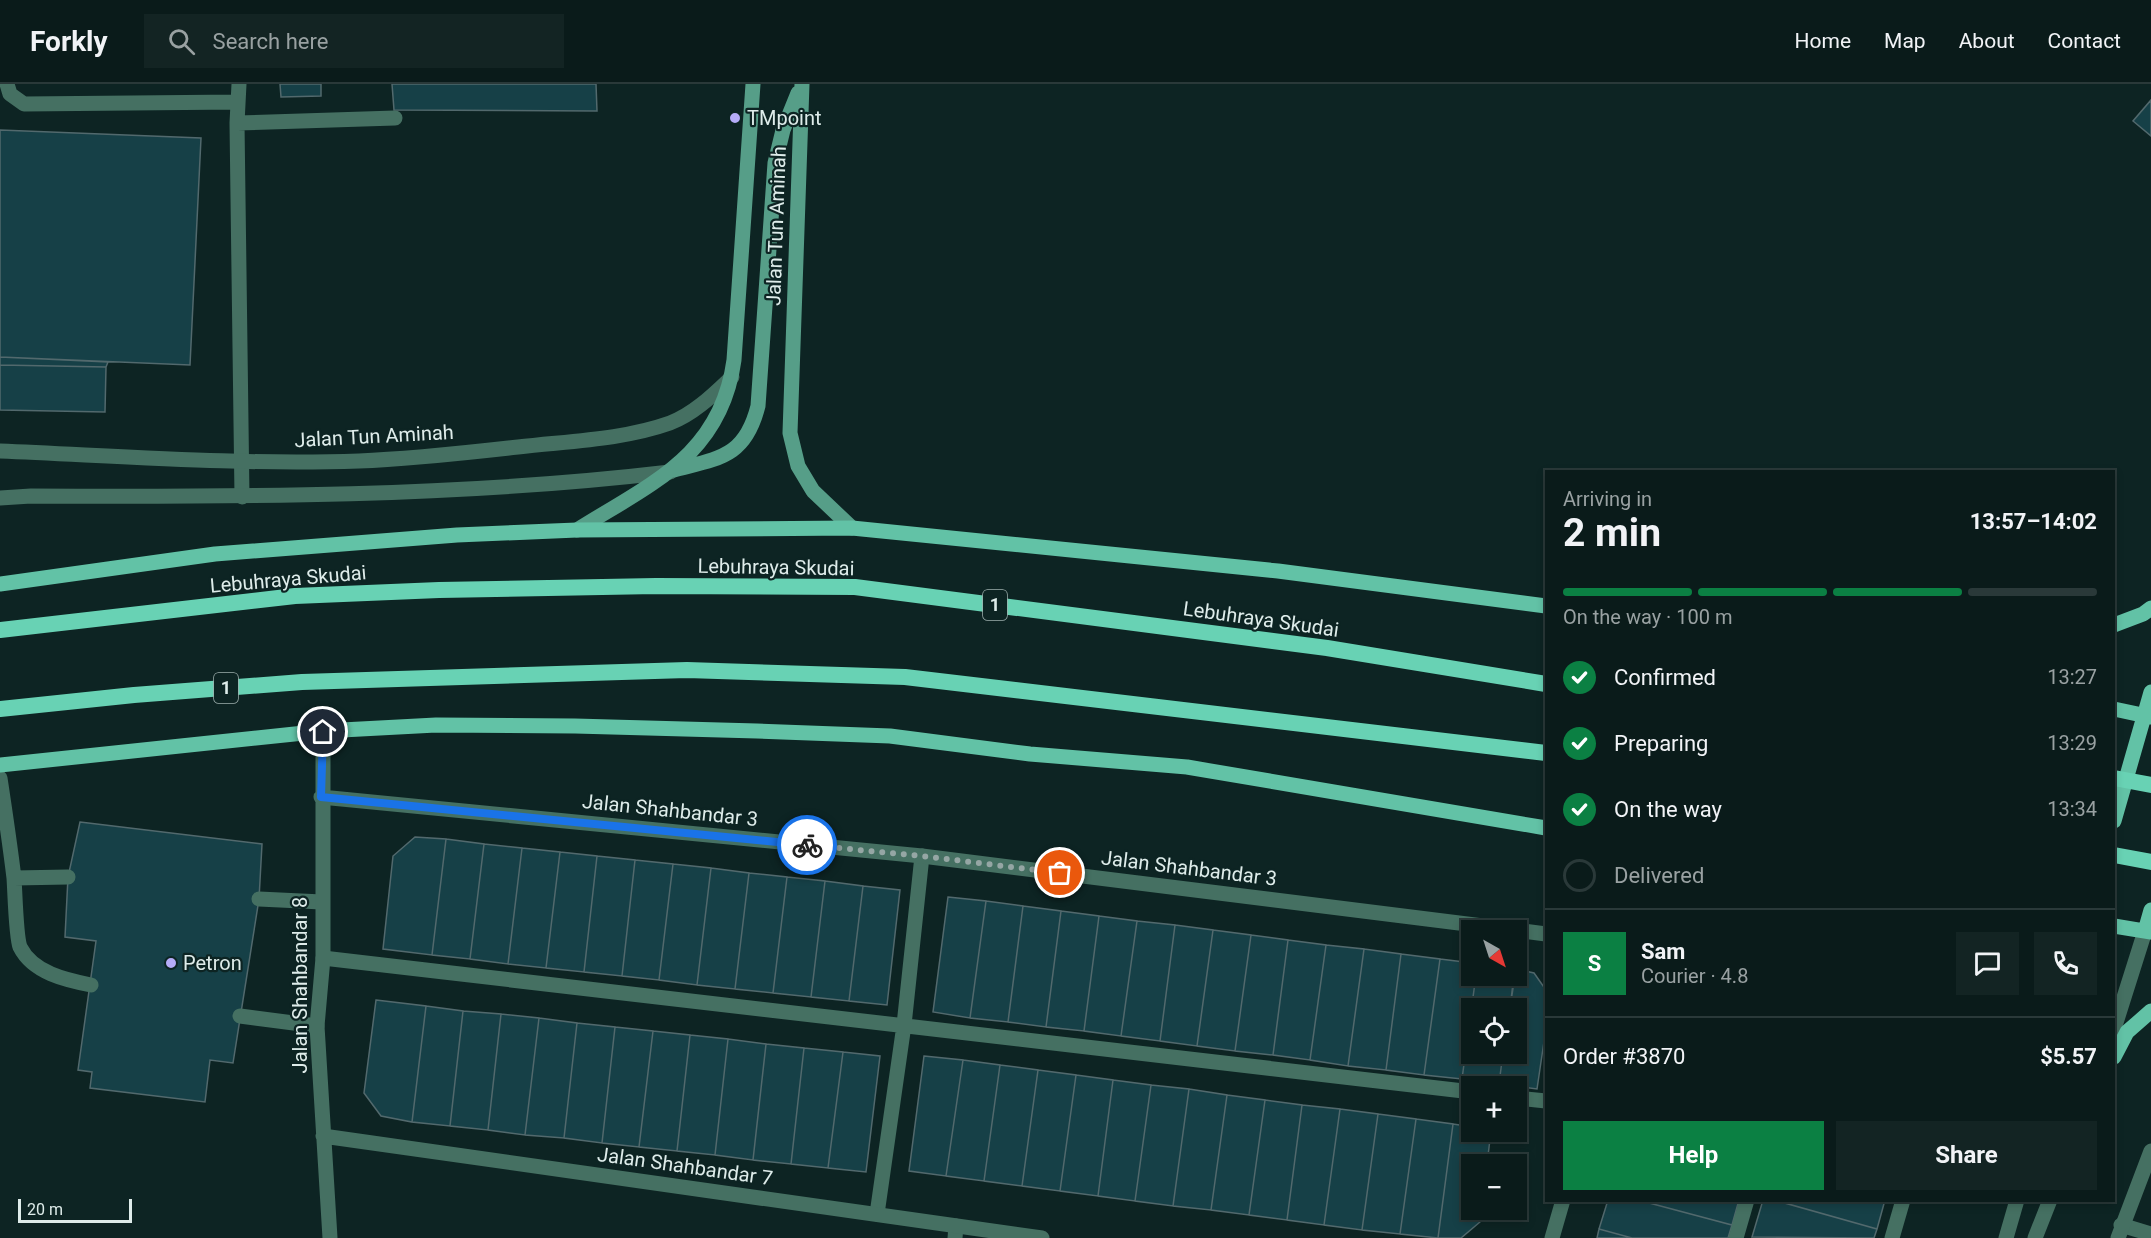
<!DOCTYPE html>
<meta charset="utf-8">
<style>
:root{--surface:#0a1b1a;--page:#132423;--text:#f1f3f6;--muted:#99a1a2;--line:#2a3939;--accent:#0b8043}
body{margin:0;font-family:Roboto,sans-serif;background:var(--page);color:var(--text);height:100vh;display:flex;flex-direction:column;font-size:22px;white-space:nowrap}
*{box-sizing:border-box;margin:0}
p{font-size:20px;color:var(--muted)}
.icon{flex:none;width:33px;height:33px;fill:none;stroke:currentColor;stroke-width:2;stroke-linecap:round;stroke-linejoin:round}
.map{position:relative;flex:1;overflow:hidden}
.details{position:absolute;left:1545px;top:386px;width:570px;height:732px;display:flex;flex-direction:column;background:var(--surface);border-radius:0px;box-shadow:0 3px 9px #0003,0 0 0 2px var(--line)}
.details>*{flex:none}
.needle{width:39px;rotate:141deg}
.fabs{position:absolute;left:1461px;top:836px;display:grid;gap:12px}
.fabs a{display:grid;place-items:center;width:66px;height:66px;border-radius:0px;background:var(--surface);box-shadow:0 3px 9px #0003,0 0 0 2px var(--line);font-size:30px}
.scale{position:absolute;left:18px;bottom:15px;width:114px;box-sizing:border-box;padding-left:6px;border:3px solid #deecea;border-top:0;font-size:16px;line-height:21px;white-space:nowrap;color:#deecea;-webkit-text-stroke:4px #0d2423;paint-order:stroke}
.pin{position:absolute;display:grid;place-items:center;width:51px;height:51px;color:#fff;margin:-26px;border:3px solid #fff;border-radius:50%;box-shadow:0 2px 6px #0007}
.courier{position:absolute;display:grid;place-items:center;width:60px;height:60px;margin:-30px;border:4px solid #1a73e8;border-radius:50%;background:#fff;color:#222;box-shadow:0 2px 8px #0007}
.summary em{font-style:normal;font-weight:700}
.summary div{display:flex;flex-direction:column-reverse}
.summary{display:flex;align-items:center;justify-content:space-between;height:102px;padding:0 18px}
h1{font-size:39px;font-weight:700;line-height:45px}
.bar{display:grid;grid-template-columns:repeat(4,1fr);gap:9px 6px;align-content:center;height:72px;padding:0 18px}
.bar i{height:8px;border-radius:4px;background:var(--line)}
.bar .active{background:var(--accent)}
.bar p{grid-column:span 4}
.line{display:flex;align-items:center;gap:15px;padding:0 18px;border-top:2px solid var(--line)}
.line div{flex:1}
.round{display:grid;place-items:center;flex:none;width:63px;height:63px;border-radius:0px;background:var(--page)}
ol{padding:0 18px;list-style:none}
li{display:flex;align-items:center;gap:18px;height:66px}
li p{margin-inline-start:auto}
li .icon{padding:6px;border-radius:50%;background:var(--accent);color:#fff;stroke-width:4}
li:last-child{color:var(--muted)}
li i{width:33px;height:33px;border:3px solid var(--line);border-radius:50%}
.button{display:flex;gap:12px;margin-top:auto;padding:12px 18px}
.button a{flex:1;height:69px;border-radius:0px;background:var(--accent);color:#fff;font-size:24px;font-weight:700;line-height:69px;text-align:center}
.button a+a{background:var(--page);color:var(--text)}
header{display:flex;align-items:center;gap:36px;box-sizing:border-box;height:84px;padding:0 30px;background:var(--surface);border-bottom:2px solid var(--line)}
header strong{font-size:28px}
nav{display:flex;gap:33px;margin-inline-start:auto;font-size:21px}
.search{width:420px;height:54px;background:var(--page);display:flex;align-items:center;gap:15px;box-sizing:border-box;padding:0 21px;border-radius:0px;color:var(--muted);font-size:22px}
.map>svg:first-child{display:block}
.building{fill:#164047;stroke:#52696d;stroke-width:1.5}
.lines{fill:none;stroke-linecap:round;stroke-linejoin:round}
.service{stroke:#457062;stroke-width:15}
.minor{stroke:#457062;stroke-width:15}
.tertiary{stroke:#457062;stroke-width:15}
.secondary{stroke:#569e88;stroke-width:15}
.primary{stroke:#62c2a6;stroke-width:15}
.trunk{stroke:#68d2b4;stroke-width:16}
.trunk-bridge{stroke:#68d2b4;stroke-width:16}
.done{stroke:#95a6a4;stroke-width:6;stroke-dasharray:0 10.8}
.route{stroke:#1a73e8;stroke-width:8}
.poi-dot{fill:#b5acf8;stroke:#0d2423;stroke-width:2}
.labels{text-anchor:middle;stroke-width:4.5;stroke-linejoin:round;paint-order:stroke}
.shield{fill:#0d2423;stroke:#9fb0ae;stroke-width:1.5}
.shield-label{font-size:18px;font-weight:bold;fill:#deecea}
.poi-label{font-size:20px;fill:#deecea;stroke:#0d2423;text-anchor:start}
.street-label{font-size:20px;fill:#deecea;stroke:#0d2423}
</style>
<header>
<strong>Forkly</strong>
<div class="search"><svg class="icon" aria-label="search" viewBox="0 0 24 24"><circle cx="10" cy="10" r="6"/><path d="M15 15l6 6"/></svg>Search here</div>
<nav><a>Home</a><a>Map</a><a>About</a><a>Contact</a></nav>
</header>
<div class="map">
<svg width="2151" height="1154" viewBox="0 0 2151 1154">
<rect width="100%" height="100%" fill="#0d2423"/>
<path class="building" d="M 280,0 L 321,0 L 321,12 L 281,13 Z
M 392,0 L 596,0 L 597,27 L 394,26 Z
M 2151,16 L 2151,52 L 2133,37 Z
M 0,46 L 201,54 L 190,281 L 0,273 Z
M 0,273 L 108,278 L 106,283 L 0,281 Z
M 0,281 L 106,283 L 105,328 L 0,326 Z
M 80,738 L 262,760 L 259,815 L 233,979 L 210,976 L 205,1018 L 90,1004 L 92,988 L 78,986 L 96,857 L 65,853 L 68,793 Z
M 415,753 L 446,755 L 432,871 L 383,865 L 393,772 Z
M 446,755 L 484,760 L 470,875 L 432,871 Z
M 484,760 L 522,764 L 508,880 L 470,875 Z
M 522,764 L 560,768 L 546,884 L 508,880 Z
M 560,768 L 597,772 L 584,888 L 546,884 Z
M 597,772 L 635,776 L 622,892 L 584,888 Z
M 635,776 L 673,780 L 659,896 L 622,892 Z
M 673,780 L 711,784 L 697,901 L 659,896 Z
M 711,784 L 749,789 L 735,905 L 697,901 Z
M 749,789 L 787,793 L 773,909 L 735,905 Z
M 787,793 L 825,797 L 811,913 L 773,909 Z
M 825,797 L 863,802 L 849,917 L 811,913 Z
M 863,802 L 900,806 L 887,921 L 849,917 Z
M 948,813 L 986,817 L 970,934 L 933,928 Z
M 986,817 L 1023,822 L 1008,938 L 970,934 Z
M 1023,822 L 1061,827 L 1046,943 L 1008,938 Z
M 1061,827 L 1099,832 L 1084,947 L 1046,943 Z
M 1099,832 L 1137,837 L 1121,952 L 1084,947 Z
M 1137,837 L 1175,841 L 1160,957 L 1121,952 Z
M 1175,841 L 1213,846 L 1197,962 L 1160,957 Z
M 1213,846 L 1251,851 L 1235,967 L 1197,962 Z
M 1251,851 L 1288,856 L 1273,971 L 1235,967 Z
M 1288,856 L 1326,861 L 1310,976 L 1273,971 Z
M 1326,861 L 1364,865 L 1348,982 L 1310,976 Z
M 1364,865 L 1401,870 L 1386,986 L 1348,982 Z
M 1401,870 L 1440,875 L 1424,991 L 1386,986 Z
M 1440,875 L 1472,879 L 1472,891 L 1476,891 L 1462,995 L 1424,991 Z
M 1516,885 L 1534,889 L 1546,906 L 1546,944 L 1537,1005 L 1499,1000 L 1503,969 L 1516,969 L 1516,924 L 1510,924 Z
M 1476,891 L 1514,891 L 1510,924 L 1472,924 L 1472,969 L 1503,969 L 1499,1000 L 1462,995 Z
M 376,916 L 426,922 L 412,1038 L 381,1032 L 364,1009 Z
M 426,922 L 463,927 L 450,1042 L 412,1038 Z
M 463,927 L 501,930 L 488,1046 L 450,1042 Z
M 501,930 L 539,934 L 525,1051 L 488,1046 Z
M 539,934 L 577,939 L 564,1054 L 525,1051 Z
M 577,939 L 615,943 L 602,1059 L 564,1054 Z
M 615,943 L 653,947 L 639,1063 L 602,1059 Z
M 653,947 L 690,951 L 677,1067 L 639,1063 Z
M 690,951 L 728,955 L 715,1071 L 677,1067 Z
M 728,955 L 766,960 L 753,1076 L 715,1071 Z
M 766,960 L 804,964 L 791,1080 L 753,1076 Z
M 804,964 L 843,968 L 828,1084 L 791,1080 Z
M 843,968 L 880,972 L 866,1088 L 828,1084 Z
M 924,972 L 963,976 L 946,1092 L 909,1087 Z
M 963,976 L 1000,981 L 984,1097 L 946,1092 Z
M 1000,981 L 1038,986 L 1022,1102 L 984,1097 Z
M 1038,986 L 1076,991 L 1060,1107 L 1022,1102 Z
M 1076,991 L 1113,996 L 1098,1112 L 1060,1107 Z
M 1113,996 L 1151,1001 L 1135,1117 L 1098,1112 Z
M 1151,1001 L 1189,1005 L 1173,1122 L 1135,1117 Z
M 1189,1005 L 1227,1011 L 1211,1126 L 1173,1122 Z
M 1227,1011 L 1265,1016 L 1249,1131 L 1211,1126 Z
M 1265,1016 L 1302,1021 L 1287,1136 L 1249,1131 Z
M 1302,1021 L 1340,1025 L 1324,1141 L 1287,1136 Z
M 1340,1025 L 1378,1030 L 1362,1146 L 1324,1141 Z
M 1378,1030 L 1416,1035 L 1400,1150 L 1362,1146 Z
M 1416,1035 L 1453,1040 L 1438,1154 L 1400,1150 Z
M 1453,1040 L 1472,1043 L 1472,1047 L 1491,1047 L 1487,1080 L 1472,1080 L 1472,1125 L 1481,1125 L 1480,1138 L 1461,1154 L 1438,1154 Z
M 1608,1116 L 1638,1116 L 1732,1141 L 1728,1154 L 1632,1154 L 1599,1145 Z
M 1638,1116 L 1739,1116 L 1732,1141 Z
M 1763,1116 L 1774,1116 L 1877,1145 L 1874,1154 L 1752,1153 Z
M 1774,1116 L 1885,1116 L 1877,1145 Z
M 1599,1145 L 1632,1154 L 1597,1154 Z"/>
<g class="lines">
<path class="service" d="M 7,0 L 10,10 L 24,20 L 238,18
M 239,0 L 237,39 L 242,413
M 237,39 L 395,34
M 0,694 C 5,727 10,761 14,794 C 15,808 16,853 20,863 C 33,889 66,896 91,901
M 14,794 L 68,793
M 259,815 L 322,818
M 323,874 L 1472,1008
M 240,932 L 317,942
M 1516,1014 L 1546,1017
M 877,1130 L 904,941 L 922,772
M 2121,1141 L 2151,1150
M 955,1154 L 956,1142
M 1736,1154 L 1747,1116"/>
<path class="minor" d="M 323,647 L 323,874 L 317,942 L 330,1154
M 321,713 L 922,772 L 1515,846
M 1516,846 L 1546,850
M 2114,945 L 2145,847
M 323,1052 L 1042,1154
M 1552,1154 L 1563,1116
M 1892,1154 L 1903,1116
M 2006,1154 L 2017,1116
M 2035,1154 L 2050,1116
M 2118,1154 L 2151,1067"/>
<path class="tertiary" d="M 0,367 C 120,372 239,381 359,377 C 412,375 465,369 518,363 C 568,357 622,356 670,339 C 694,330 714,310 732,293
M 0,414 L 31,412 C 244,413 458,413 670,388"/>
<path class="secondary" d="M 802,0 L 790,349 L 798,382 L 813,407 L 852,444
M 674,386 C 720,374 745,373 758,322 L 775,79 L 783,46 L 798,9
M 577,446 C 650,400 721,372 734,276 L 753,0"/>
<path class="primary" d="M 0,500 L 215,470 L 457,451 L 577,446 L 852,444 L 1278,487 L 1546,522
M 2114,541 L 2143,530 L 2151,524
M 2114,625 L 2151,633
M 0,681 L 323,647 L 436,641 L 575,642 L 757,647 L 890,652 L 1030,670 L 1187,683 L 1546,744
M 2114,737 L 2151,608
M 2114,842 L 2151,848
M 2145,847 L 2151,826
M 2114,973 L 2127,948 L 2151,927"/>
<path class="trunk" d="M 0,546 L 295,512 L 439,506 L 656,502 L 855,503 L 1327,564 L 1546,600
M 0,625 L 134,611 L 302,598 L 687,586 L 905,593 L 1546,669
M 2114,771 L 2151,778"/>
<path class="trunk-bridge" d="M 2114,694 L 2151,701"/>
</g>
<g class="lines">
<path class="done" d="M 807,761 L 922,772 L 1060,789"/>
<path class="route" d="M 323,648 L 321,713 L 807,761"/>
</g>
<g class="poi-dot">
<circle cx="735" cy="34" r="6"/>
<circle cx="171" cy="879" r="6"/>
</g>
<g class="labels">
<g class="shield">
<rect x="983" y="506" width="24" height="30" rx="4.5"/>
<rect x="214" y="589" width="24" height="30" rx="4.5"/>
</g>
<g class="shield-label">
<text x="995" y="527">1</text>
<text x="226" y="610">1</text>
</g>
<g class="poi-label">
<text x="747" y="41">TMpoint</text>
<text x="183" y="886">Petron</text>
</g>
<g class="street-label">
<text transform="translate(776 142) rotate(-88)" y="7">Jalan Tun Aminah</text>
<text transform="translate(374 352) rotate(-3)" y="7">Jalan Tun Aminah</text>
<text transform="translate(776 483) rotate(1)" y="7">Lebuhraya Skudai</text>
<text transform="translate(288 495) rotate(-5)" y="7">Lebuhraya Skudai</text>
<text transform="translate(1261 535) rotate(8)" y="7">Lebuhraya Skudai</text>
<text transform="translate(670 726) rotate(6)" y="7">Jalan Shahbandar 3</text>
<text transform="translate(1189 784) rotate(7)" y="7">Jalan Shahbandar 3</text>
<text transform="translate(300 901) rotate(-90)" y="7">Jalan Shahbandar 8</text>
<text transform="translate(685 1082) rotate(8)" y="7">Jalan Shahbandar 7</text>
</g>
</g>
</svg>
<div class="fabs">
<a><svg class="needle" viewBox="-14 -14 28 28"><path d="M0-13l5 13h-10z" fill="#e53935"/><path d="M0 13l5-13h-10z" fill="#99a1a2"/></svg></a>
<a><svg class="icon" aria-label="locate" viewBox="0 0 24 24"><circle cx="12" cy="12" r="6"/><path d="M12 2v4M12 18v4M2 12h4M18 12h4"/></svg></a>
<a>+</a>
<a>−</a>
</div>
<div class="scale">20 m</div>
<div class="pin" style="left:1060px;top:789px;background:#ea580c"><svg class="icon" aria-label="bag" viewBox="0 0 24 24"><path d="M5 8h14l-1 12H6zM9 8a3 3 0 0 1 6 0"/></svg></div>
<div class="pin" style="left:323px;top:648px;background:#1f2937"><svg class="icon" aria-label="home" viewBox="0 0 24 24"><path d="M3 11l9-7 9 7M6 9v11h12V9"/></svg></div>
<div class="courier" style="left:807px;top:761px"><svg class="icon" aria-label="bike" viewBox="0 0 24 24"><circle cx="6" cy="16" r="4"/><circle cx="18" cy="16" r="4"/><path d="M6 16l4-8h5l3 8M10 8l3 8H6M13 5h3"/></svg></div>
<section class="details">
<div class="summary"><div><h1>2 min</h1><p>Arriving in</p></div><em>13:57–14:02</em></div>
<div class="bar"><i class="active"></i><i class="active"></i><i class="active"></i><i></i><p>On the way · 100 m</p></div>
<ol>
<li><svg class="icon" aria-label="check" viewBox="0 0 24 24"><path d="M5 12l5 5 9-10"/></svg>Confirmed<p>13:27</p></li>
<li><svg class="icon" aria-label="check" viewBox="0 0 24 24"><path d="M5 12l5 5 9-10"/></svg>Preparing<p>13:29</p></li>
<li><svg class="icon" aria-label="check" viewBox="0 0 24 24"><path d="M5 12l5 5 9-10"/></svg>On the way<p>13:34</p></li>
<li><i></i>Delivered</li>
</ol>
<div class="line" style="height:108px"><b class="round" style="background:var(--accent);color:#fff">S</b><div><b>Sam</b><p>Courier · 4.8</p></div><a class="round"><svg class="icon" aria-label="chat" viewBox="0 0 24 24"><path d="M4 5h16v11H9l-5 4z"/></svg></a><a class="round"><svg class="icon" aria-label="phone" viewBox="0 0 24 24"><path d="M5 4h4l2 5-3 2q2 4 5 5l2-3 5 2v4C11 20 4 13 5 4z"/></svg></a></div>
<div class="line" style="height:78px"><div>Order #3870</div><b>$5.57</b></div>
<div class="button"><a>Help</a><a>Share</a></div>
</section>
</div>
